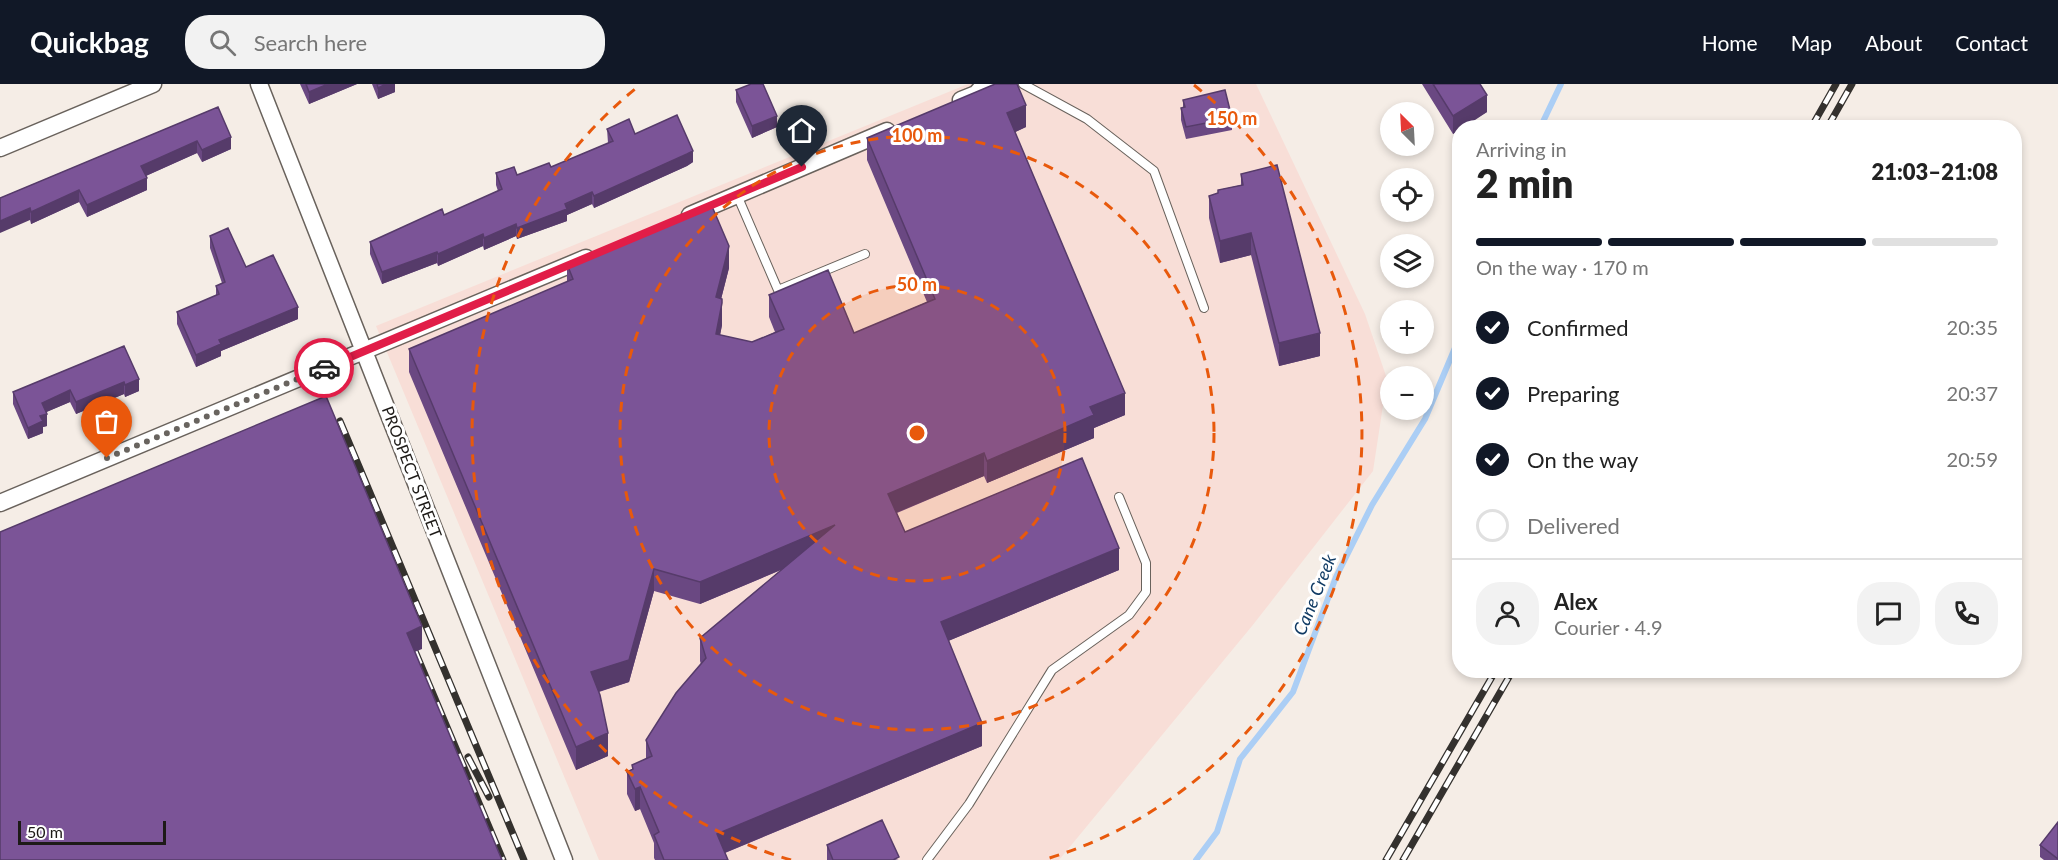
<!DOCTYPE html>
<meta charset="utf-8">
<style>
:root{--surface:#fff;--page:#f2f2f2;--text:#222;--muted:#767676;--line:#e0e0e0;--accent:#111827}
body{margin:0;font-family:Lato,sans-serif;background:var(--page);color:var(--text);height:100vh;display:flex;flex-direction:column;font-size:22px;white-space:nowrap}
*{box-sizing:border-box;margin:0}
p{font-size:20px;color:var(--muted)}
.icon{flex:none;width:33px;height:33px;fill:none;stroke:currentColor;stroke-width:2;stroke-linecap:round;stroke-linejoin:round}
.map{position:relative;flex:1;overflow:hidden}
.side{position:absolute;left:1452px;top:36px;width:570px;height:558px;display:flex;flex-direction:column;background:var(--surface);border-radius:24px;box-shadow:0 3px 9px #0003}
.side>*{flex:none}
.needle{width:39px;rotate:336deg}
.fabs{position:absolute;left:1380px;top:18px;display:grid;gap:12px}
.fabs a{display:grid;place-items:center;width:54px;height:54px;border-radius:50%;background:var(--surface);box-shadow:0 3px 9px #0003;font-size:30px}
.scale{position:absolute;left:18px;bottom:15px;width:148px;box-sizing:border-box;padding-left:6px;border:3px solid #1d1a17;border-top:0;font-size:16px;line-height:21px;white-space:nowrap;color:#1d1a17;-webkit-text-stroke:4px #fff;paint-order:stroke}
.pin{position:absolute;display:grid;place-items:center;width:51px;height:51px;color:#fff;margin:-62px -26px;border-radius:50% 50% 50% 0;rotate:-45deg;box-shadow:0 0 6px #0007}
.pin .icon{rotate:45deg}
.courier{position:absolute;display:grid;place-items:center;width:60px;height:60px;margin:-30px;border:4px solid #e11d48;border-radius:50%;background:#fff;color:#222;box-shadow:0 2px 8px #0007}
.summary em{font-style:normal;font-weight:800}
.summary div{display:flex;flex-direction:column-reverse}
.summary{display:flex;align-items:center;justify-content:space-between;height:102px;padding:0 24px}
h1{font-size:39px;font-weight:800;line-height:45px}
.bar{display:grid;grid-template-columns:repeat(4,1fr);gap:9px 6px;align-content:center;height:72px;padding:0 24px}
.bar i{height:8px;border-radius:4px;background:var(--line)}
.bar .current{background:var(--accent)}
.bar p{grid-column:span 4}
.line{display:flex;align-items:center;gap:15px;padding:0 24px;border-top:2px solid var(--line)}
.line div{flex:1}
.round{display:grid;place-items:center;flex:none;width:63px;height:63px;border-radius:24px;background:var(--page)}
ol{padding:0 24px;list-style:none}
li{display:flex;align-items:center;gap:18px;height:66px}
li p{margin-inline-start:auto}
li .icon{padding:6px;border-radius:50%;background:var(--accent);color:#fff;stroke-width:4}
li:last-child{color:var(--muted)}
li i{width:33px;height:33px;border:3px solid var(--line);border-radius:50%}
header{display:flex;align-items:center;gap:36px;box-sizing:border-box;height:84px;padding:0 30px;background:var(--accent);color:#fff}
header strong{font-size:28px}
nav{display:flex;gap:33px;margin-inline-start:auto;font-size:21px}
.search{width:420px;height:54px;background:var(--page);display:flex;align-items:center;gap:15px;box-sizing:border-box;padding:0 21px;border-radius:24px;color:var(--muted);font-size:22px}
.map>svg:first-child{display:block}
.industrial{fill:#f8ded7}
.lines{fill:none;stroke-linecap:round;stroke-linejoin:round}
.stream{stroke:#abcef5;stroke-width:6}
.lane-casing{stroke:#69625c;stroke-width:10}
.street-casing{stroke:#69625c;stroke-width:19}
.lane{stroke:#fff;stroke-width:8}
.street{stroke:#fff;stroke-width:16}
.rail-casing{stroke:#34312e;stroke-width:7}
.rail{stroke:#fff;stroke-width:4.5;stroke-dasharray:14;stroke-linecap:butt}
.wall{fill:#6a4882}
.shaded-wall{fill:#563b6a}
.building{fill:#7b5497;stroke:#563b6a;stroke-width:1.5}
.done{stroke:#69645f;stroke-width:6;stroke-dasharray:0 10.8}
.route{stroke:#e11d48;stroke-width:8}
.ring{fill:none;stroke:#e8590c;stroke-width:3;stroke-dasharray:10 8}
.labels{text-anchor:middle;stroke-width:6;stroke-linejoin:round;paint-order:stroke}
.street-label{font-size:16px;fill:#1d1a17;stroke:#fff}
.water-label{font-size:18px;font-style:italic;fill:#113b64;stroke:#fff}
.centre{fill:#e8590c;stroke:#fff;stroke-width:3}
.ring-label{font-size:18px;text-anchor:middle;font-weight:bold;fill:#e8590c;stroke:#fff;stroke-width:6;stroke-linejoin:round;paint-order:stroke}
</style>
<header>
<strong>Quickbag</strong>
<div class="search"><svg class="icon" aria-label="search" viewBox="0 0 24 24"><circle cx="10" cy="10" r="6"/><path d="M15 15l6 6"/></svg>Search here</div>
<nav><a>Home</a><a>Map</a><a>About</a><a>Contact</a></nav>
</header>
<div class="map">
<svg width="2058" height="776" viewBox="0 0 2058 776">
<rect width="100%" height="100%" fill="#f5ede6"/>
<path class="industrial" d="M 968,0 L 1256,0 L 1365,230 L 1387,295 L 1373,387 L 1252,542 L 1059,776 L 599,776 L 376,242 Z"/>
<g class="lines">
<path class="stream" d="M 1540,44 L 1561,0
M 1196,776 L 1217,748 L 1240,675 L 1293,608 L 1336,493 L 1372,421 L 1425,335 L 1460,252"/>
<defs>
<path id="lane" d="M 1023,0 L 1087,35 L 1154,87 L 1204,224
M 737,111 L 778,206 L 865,170
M 927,776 L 969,720 L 1052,586 L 1129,531 L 1146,508 L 1146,479 L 1119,413"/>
<path id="street" d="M 259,0 L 564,776
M 961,16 L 976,10 L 985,0
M 0,64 L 153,0
M 690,131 L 887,47
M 0,419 L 586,174"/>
</defs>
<use href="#lane" class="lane-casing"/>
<use href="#street" class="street-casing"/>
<use href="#lane" class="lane"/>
<use href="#street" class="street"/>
<defs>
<path id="rail" d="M 1811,44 L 1836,0
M 1827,44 L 1852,0
M 340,337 L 524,776
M 415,567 L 503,776
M 468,673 L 489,713
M 1386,776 L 1496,586
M 1403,776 L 1513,586"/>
</defs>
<use href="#rail" class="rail-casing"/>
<use href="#rail" class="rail"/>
</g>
<path class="wall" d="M 300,0 L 357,0 L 309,20 Z
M 372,0 L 395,0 L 395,8 L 378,15 Z
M 1422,0 L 1480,0 L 1487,28 L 1460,44 L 1460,45 L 1453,50 Z
M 736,6 L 777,43 L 752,54 L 736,18 Z
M 1183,16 L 1232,34 L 1232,46 L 1186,55 L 1181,36 L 1181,24 L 1183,23 Z
M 218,23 L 231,65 L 202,78 L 197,69 L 146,92 L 147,106 L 87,133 L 79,118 L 31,140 L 30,136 L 0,114 Z
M 1026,43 L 1015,48 L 1125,331 L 1094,344 L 1094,354 L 987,399 L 984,392 L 897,429 L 905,448 L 1119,486 L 948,557 L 982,662 L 725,769 L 728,776 L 655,776 L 654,774 L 654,759 L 640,725 L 635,727 L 627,710 L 627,688 L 632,686 L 632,681 L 646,675 L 646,656 L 701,580 L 700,577 L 700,554 L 781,486 L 700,520 L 654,507 L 629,598 L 599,608 L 608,672 L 576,686 L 409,288 L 409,265 L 567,198 L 567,180 L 729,184 L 721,215 L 722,241 L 720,251 L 752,258 L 775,248 L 769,233 L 769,211 L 854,249 L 927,218 L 867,76 L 867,54 Z
M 607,45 L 635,50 L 693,78 L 687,82 L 594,124 L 592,120 L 567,131 L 567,137 L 517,155 L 516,152 L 484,166 L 483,162 L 438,182 L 437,179 L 382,200 L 370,170 L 370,158 L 444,131 L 498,107 L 496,101 L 496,89 L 517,91 L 551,83 L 608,59 Z
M 1241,90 L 1320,272 L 1279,282 L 1251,171 L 1220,179 L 1209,134 L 1209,112 L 1218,110 L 1218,106 L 1241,101 Z
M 210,152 L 246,183 L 298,235 L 221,267 L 221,272 L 196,283 L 177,240 L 177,228 L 216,212 L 216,202 L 222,199 L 210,164 Z
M 124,262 L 139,307 L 125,313 L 124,310 L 76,330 L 70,318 L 46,328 L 47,342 L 43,343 L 43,349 L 28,355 L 13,320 L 13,308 Z
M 2058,738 L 2058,776 L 2044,776 L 2040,773 L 2040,761 Z
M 827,761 L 899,776 L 827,776 Z"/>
<path class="shaded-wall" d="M 328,0 L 357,0 L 309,20 L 309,8 Z
M 386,0 L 395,0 L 395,8 L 378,15 L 378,4 Z
M 1487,11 L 1487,28 L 1463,44 L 1460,44 L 1460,45 L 1453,50 L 1453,32 Z
M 1026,21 L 1026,43 L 1007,52 L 1007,29 Z
M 777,32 L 777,43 L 752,54 L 752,42 Z
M 231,53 L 231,65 L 202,78 L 202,66 Z
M 197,57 L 197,69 L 141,94 L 141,82 Z
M 693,67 L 693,78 L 687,82 L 594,124 L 594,112 Z
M 147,94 L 147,106 L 87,133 L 87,121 Z
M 79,106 L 79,118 L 31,140 L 31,128 Z
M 592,108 L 592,120 L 567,131 L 567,137 L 517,155 L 517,144 Z
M 30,124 L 30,136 L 0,149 L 0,137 Z
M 516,140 L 516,152 L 484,166 L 484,154 Z
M 1251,149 L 1251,171 L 1220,179 L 1220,157 Z
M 483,150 L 483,162 L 438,182 L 438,170 Z
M 729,162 L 729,184 L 716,235 L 716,213 Z
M 437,168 L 437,179 L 382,200 L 382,188 Z
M 722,219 L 722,241 L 716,272 L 716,250 Z
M 298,223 L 298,235 L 221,267 L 221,272 L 196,283 L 196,271 L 219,256 Z
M 1320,249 L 1320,272 L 1279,282 L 1279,259 Z
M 139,295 L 139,307 L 125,313 L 125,301 Z
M 124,298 L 124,310 L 76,330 L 76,318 Z
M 70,306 L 70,318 L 42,330 L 42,319 Z
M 1125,309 L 1125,331 L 1094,344 L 1094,354 L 987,399 L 987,377 L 1090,323 Z
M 47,330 L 47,342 L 43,343 L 43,349 L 28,355 L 28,344 L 40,332 Z
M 984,369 L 984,392 L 888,432 L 888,410 Z
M 835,441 L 835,463 L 700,520 L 700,498 Z
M 1119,464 L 1119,486 L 941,560 L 941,538 Z
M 654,485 L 654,507 L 629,598 L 591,610 L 591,588 Z
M 422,542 L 422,565 L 407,571 L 407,549 Z
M 982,639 L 982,662 L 717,772 L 717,750 Z
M 608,649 L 608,672 L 576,686 L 576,663 Z
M 640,703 L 640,725 L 635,727 L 635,705 Z"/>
<path class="building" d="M 306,0 L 328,0 L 309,8 Z
M 377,0 L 386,0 L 378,4 Z
M 751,0 L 763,0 L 777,32 L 752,42 L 736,6 Z
M 995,0 L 1017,0 L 1026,21 L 1007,29 L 1125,309 L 1090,323 L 1094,331 L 987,377 L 984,369 L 888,410 L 905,448 L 1082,374 L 1119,464 L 941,538 L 982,639 L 717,750 L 728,776 L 664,776 L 654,751 L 659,748 L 640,703 L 635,705 L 627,688 L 633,685 L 632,681 L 652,672 L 646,656 L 676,609 L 706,574 L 700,554 L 835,441 L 700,498 L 654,485 L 629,576 L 591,588 L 600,611 L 608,649 L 576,663 L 409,265 L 573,195 L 567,180 L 711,120 L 729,162 L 716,213 L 722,215 L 722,219 L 716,250 L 752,258 L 784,245 L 769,211 L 828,186 L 854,249 L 935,215 L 867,54 Z
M 1433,0 L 1480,0 L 1487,11 L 1453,32 Z
M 1225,6 L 1232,34 L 1186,43 L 1181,24 L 1185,23 L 1183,16 Z
M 218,23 L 231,53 L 202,66 L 197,57 L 141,82 L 147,94 L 87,121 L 79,106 L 31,128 L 30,124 L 0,137 L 0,114 Z
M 677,31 L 693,67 L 687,70 L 594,112 L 592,108 L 565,120 L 567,125 L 517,144 L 516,140 L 484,154 L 483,150 L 438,170 L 437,168 L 382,188 L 370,158 L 442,125 L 444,131 L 502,105 L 496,89 L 514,83 L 517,91 L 549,79 L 551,83 L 613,57 L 607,45 L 629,35 L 635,50 Z
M 1277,81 L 1320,249 L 1279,259 L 1251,149 L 1220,157 L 1209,112 L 1218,109 L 1218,106 L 1243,101 L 1241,90 Z
M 228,144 L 246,183 L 273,171 L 298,223 L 219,256 L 221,260 L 196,271 L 177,228 L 219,210 L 216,202 L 225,198 L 210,152 Z
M 124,262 L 139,295 L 125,301 L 124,298 L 76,318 L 70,306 L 42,319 L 47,330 L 40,332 L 43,337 L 28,344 L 13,308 Z
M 326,312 L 422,542 L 407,549 L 502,776 L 0,776 L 0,448 Z
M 882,736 L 899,773 L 893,776 L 833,776 L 827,761 Z
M 2058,738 L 2058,775 L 2040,761 Z"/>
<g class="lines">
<path class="done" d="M 107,374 L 324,284"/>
<path class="route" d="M 324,284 L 802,83"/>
</g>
<circle cx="917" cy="349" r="148" fill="#e8590c" fill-opacity=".12"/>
<g class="ring">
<circle cx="917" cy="349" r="148"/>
<circle cx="917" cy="349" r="297"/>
<path d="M791 776A445 445 0 0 1 640 1M1194 1A445 445 0 0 1 1043 776"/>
</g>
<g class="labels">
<g class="street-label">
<text transform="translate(412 388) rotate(69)" y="6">PROSPECT STREET</text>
</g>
<g class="water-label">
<text transform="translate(1315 511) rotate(-68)" y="6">Cane Creek</text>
</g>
</g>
<circle cx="917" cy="349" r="9" class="centre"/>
<g class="ring-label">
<text x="1232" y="41">150 m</text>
<text x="917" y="58">100 m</text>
<text x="917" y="207">50 m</text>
</g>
</svg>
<div class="fabs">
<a><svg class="needle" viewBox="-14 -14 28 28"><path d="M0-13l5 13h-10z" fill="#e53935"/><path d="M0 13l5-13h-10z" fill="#767676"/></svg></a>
<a><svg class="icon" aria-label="locate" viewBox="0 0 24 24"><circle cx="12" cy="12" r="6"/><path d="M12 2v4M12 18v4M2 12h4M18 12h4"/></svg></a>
<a><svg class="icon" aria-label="layers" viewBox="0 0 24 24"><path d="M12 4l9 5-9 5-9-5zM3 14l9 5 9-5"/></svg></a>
<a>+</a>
<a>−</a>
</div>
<div class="scale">50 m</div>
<div class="pin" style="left:107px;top:374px;background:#ea580c"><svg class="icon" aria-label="bag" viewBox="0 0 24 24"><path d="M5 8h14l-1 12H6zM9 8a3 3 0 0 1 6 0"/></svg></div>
<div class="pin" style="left:802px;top:83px;background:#1f2937"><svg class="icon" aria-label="home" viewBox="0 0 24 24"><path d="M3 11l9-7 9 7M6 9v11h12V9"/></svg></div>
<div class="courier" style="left:324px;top:284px"><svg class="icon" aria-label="car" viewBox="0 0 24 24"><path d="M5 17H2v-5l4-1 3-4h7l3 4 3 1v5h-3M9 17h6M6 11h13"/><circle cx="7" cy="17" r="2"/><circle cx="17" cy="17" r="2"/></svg></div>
<section class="side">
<div class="summary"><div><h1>2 min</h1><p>Arriving in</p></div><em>21:03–21:08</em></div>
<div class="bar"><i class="current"></i><i class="current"></i><i class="current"></i><i></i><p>On the way · 170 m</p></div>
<ol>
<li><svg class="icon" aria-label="check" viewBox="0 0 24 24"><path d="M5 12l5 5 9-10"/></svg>Confirmed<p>20:35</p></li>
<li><svg class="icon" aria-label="check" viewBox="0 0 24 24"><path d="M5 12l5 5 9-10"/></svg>Preparing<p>20:37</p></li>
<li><svg class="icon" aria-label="check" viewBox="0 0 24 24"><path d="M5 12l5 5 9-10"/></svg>On the way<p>20:59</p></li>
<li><i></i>Delivered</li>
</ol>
<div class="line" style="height:108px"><a class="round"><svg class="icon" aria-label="person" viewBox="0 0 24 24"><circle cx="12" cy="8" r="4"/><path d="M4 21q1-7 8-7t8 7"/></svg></a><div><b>Alex</b><p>Courier · 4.9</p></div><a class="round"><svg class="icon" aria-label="chat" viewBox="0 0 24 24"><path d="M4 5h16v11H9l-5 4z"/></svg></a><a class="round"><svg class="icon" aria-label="phone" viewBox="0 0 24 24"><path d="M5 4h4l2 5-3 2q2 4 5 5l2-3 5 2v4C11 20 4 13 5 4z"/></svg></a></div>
</section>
</div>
